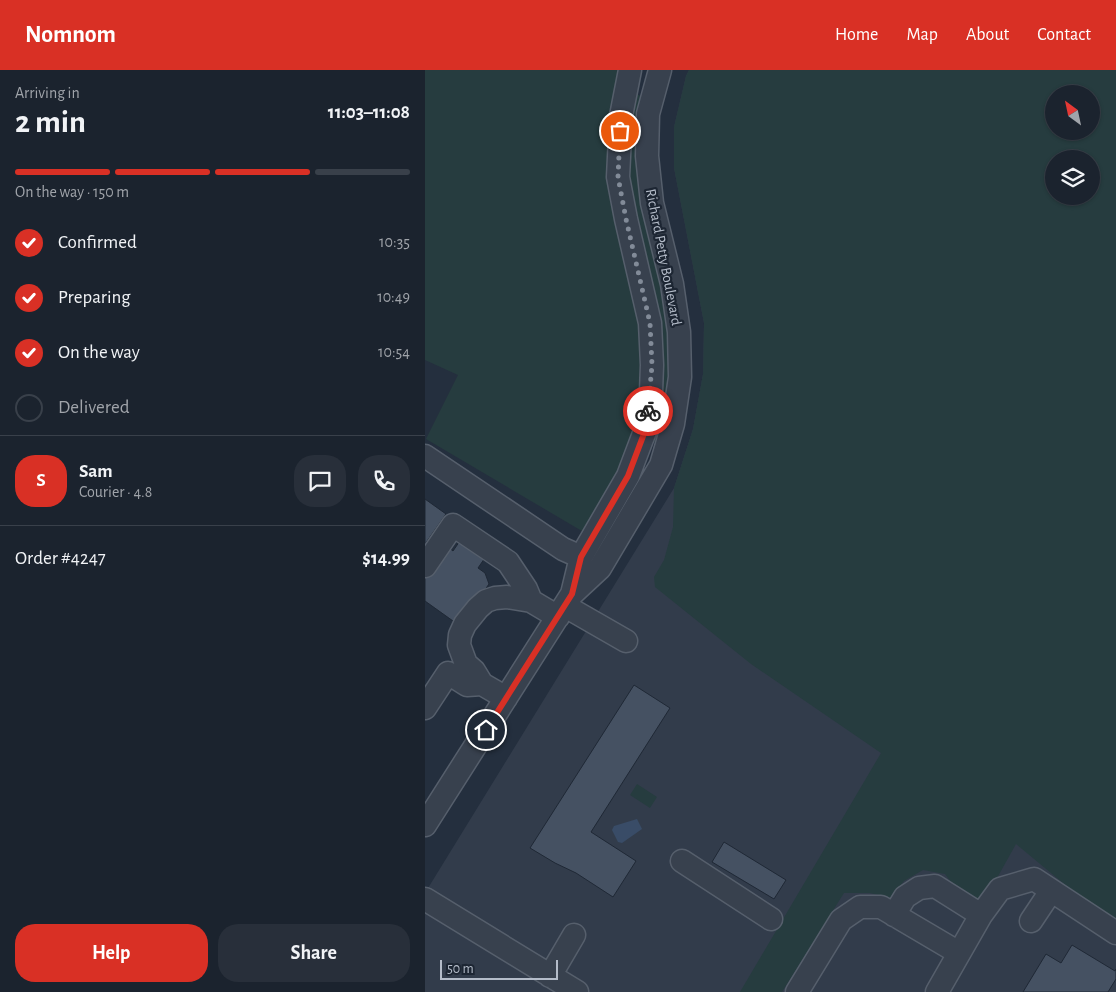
<!DOCTYPE html>
<meta charset="utf-8">
<style>
:root{--surface:#1b232e;--page:#282f3a;--text:#f1f3f6;--muted:#a0a4aa;--line:#39404a;--accent:#d93025}
body{margin:0;font-family:"Alegreya Sans",sans-serif;background:var(--page);color:var(--text);height:100vh;display:flex;flex-direction:column;font-size:19px;white-space:nowrap}
*{box-sizing:border-box;margin:0}
p{font-size:16px;color:var(--muted)}
.icon{flex:none;width:28px;height:28px;fill:none;stroke:currentColor;stroke-width:2;stroke-linecap:round;stroke-linejoin:round}
.map{position:relative;flex:1;overflow:hidden}
.sheet{display:flex;flex-direction:column;background:var(--surface);width:425px}
.sheet>*{flex:none}
.needle{width:32px;rotate:327deg}
.tools{position:absolute;left:620px;top:15px;display:grid;gap:10px}
.tools a{display:grid;place-items:center;width:55px;height:55px;border-radius:50%;background:var(--surface);box-shadow:0 1px 4px #0004,0 0 0 1px var(--line);font-size:25px}
.scale{position:absolute;left:15px;bottom:12px;width:118px;box-sizing:border-box;padding-left:5px;border:2px solid #b4bcc9;border-top:0;font-size:14px;line-height:18px;white-space:nowrap;color:#b4bcc9;-webkit-text-stroke:4px #1d2633;paint-order:stroke}
.pin{position:absolute;display:grid;place-items:center;width:42px;height:42px;color:#fff;margin:-21px;border:2px solid #fff;border-radius:50%;box-shadow:0 1px 5px #0007}
.courier{position:absolute;display:grid;place-items:center;width:50px;height:50px;margin:-25px;border:4px solid #d93025;border-radius:50%;background:#fff;color:#222;box-shadow:0 1px 6px #0007}
.summary em{font-style:normal;font-weight:700}
.summary div{display:flex;flex-direction:column-reverse}
.summary{display:flex;align-items:center;justify-content:space-between;height:85px;padding:0 15px}
h1{font-size:32px;font-weight:700;line-height:38px}
.bar{display:grid;grid-template-columns:repeat(4,1fr);gap:8px 5px;align-content:center;height:60px;padding:0 15px}
.bar i{height:6px;border-radius:4px;background:var(--line)}
.bar .selected{background:var(--accent)}
.bar p{grid-column:span 4}
.line{display:flex;align-items:center;gap:12px;padding:0 15px;border-top:1px solid var(--line)}
.line div{flex:1}
.round{display:grid;place-items:center;flex:none;width:52px;height:52px;border-radius:20px;background:var(--page)}
ol{padding:0 15px;list-style:none}
li{display:flex;align-items:center;gap:15px;height:55px}
li p{margin-inline-start:auto}
li .icon{padding:5px;border-radius:50%;background:var(--accent);color:#fff;stroke-width:4}
li:last-child{color:var(--muted)}
li i{width:28px;height:28px;border:2px solid var(--line);border-radius:50%}
.button{display:flex;gap:10px;margin-top:auto;padding:10px 15px}
.button a{flex:1;height:58px;border-radius:20px;background:var(--accent);color:#fff;font-size:20px;font-weight:700;line-height:58px;text-align:center}
.button a+a{background:var(--page);color:var(--text)}
header{display:flex;align-items:center;gap:30px;box-sizing:border-box;height:70px;padding:0 25px;background:var(--accent);color:#fff}
header strong{font-size:24px}
nav{display:flex;gap:28px;margin-inline-start:auto;font-size:18px}
main{display:flex;flex:1;min-height:0}
.map>svg:first-child{display:block}
.airport{fill:#323c4b;fill-rule:evenodd}
.green{fill:#263c3f;fill-rule:evenodd}
.water{fill:#394c67}
.building{fill:#455162;stroke:#1f2835}
.lines{fill:none;stroke-linecap:round;stroke-linejoin:round}
.minor-casing{stroke:#565f6c;stroke-width:25}
.minor{stroke:#38414e;stroke-width:22}
.done{stroke:#828b98;stroke-width:5;stroke-dasharray:0 9}
.route{stroke:#d93025;stroke-width:6}
.labels{text-anchor:middle;stroke-width:4.5;stroke-linejoin:round;paint-order:stroke}
.street-label{font-size:15px;fill:#b4bcc9;stroke:#1d2633}
</style>
<header>
<strong>Nomnom</strong>
<nav><a>Home</a><a>Map</a><a>About</a><a>Contact</a></nav>
</header>
<main>
<section class="sheet">
<div class="summary"><div><h1>2 min</h1><p>Arriving in</p></div><em>11:03–11:08</em></div>
<div class="bar"><i class="selected"></i><i class="selected"></i><i class="selected"></i><i></i><p>On the way · 150 m</p></div>
<ol>
<li><svg class="icon" aria-label="check" viewBox="0 0 24 24"><path d="M5 12l5 5 9-10"/></svg>Confirmed<p>10:35</p></li>
<li><svg class="icon" aria-label="check" viewBox="0 0 24 24"><path d="M5 12l5 5 9-10"/></svg>Preparing<p>10:49</p></li>
<li><svg class="icon" aria-label="check" viewBox="0 0 24 24"><path d="M5 12l5 5 9-10"/></svg>On the way<p>10:54</p></li>
<li><i></i>Delivered</li>
</ol>
<div class="line" style="height:90px"><b class="round" style="background:var(--accent);color:#fff">S</b><div><b>Sam</b><p>Courier · 4.8</p></div><a class="round"><svg class="icon" aria-label="chat" viewBox="0 0 24 24"><path d="M4 5h16v11H9l-5 4z"/></svg></a><a class="round"><svg class="icon" aria-label="phone" viewBox="0 0 24 24"><path d="M5 4h4l2 5-3 2q2 4 5 5l2-3 5 2v4C11 20 4 13 5 4z"/></svg></a></div>
<div class="line" style="height:65px"><div>Order #4247</div><b>$14.99</b></div>
<div class="button"><a>Help</a><a>Share</a></div>
</section>
<div class="map">
<svg width="691" height="922" viewBox="0 0 691 922">
<rect width="100%" height="100%" fill="#242f3e"/>
<path class="airport" d="M 264,0 L 691,0 L 691,922 L 0,922 L 0,823 L 249,418 L 268,359 L 278,304 L 279,253 L 249,98 L 249,57 L 261,6 ZM 629,24 L 666,24 L 666,61 L 629,61 ZM 629,89 L 666,89 L 666,126 L 629,126 Z"/>
<path class="green" d="M 0,0 L 205,0 L 196,45 L 226,322 L 167,467 L 1,369 L 33,305 L 0,290 Z
M 264,0 L 691,0 L 691,852 L 643,821 L 644,818 L 591,774 L 562,826 L 552,829 L 548,827 L 529,816 L 520,804 L 498,800 L 479,811 L 465,828 L 445,823 L 419,823 L 357,922 L 315,922 L 456,683 L 326,594 L 230,517 L 229,507 L 239,490 L 248,457 L 249,418 L 268,359 L 278,304 L 279,253 L 249,98 L 249,57 L 261,6 ZM 629,24 L 666,24 L 666,61 L 629,61 ZM 629,89 L 666,89 L 666,126 L 629,126 Z
M 210,25 L 214,25 L 217,27 L 212,75 L 213,115 L 242,240 L 244,295 L 241,343 L 232,371 L 227,373 L 205,136 L 203,82 Z
M 212,714 L 232,727 L 225,738 L 205,725 Z"/>
<path class="water" d="M 212,749 L 217,759 L 197,773 L 193,772 L 187,760 L 189,756 Z"/>
<path class="building" d="M 0,429 L 21,444 L 0,474 Z
M 39,465 L 64,482 L 53,498 L 60,503 L 64,514 L 39,549 L 28,551 L 0,531 L 0,508 L 22,476 L 28,481 Z
M 209,615 L 245,638 L 166,762 L 211,791 L 188,827 L 151,803 L 130,793 L 105,778 Z
M 299,772 L 361,810 L 349,829 L 287,792 Z
M 647,875 L 690,901 L 691,899 L 691,909 L 683,922 L 598,922 L 621,884 L 636,893 Z"/>
<g class="lines">
<defs>
<path id="minor" d="M 0,386 L 138,479 L 156,487
M 0,496 L 28,455 L 83,492 L 101,519 L 106,531 L 133,547
M 147,524 L 156,487 L 203,406 L 220,361 L 226,322 L 227,295 L 225,253 L 201,149 L 193,107 L 196,46 L 205,0
M 140,536 L 201,571
M 81,628 L 57,614 L 49,601 L 41,594 L 34,575 L 35,565 L 40,554 L 53,538 L 61,531 L 70,528 L 82,527 L 106,531
M 0,638 L 23,603 L 42,615 L 57,614
M 0,755 L 147,524 L 175,498 L 236,395 L 248,354 L 255,307 L 254,262 L 247,214 L 227,133 L 222,86 L 223,44 L 235,0
M 257,791 L 346,849
M 0,829 L 152,922
M 469,845 L 480,827 L 494,818 L 510,816 L 556,845
M 606,851 L 626,821
M 125,906 L 149,865
M 372,922 L 416,850 L 435,837 L 456,837 L 534,883
M 512,922 L 556,845 L 575,819 L 609,809 L 691,863"/>
</defs>
<use href="#minor" class="minor-casing"/>
<use href="#minor" class="minor"/>
</g>
<g class="lines">
<path class="done" d="M 195,61 L 193,107 L 201,149 L 225,253 L 227,295 L 223,341"/>
<path class="route" d="M 61,660 L 147,524 L 156,487 L 203,406 L 220,361 L 223,341"/>
</g>
<g class="labels">
<g class="street-label">
<text transform="translate(239 187) rotate(79)" y="5">Richard Petty Boulevard</text>
</g>
</g>
</svg>
<div class="tools">
<a><svg class="needle" viewBox="-14 -14 28 28"><path d="M0-13l5 13h-10z" fill="#e53935"/><path d="M0 13l5-13h-10z" fill="#a0a4aa"/></svg></a>
<a><svg class="icon" aria-label="layers" viewBox="0 0 24 24"><path d="M12 4l9 5-9 5-9-5zM3 14l9 5 9-5"/></svg></a>
</div>
<div class="scale">50 m</div>
<div class="pin" style="left:195px;top:61px;background:#ea580c"><svg class="icon" aria-label="bag" viewBox="0 0 24 24"><path d="M5 8h14l-1 12H6zM9 8a3 3 0 0 1 6 0"/></svg></div>
<div class="pin" style="left:61px;top:660px;background:#1f2937"><svg class="icon" aria-label="home" viewBox="0 0 24 24"><path d="M3 11l9-7 9 7M6 9v11h12V9"/></svg></div>
<div class="courier" style="left:223px;top:341px"><svg class="icon" aria-label="bike" viewBox="0 0 24 24"><circle cx="6" cy="16" r="4"/><circle cx="18" cy="16" r="4"/><path d="M6 16l4-8h5l3 8M10 8l3 8H6M13 5h3"/></svg></div>
</div>
</main>
